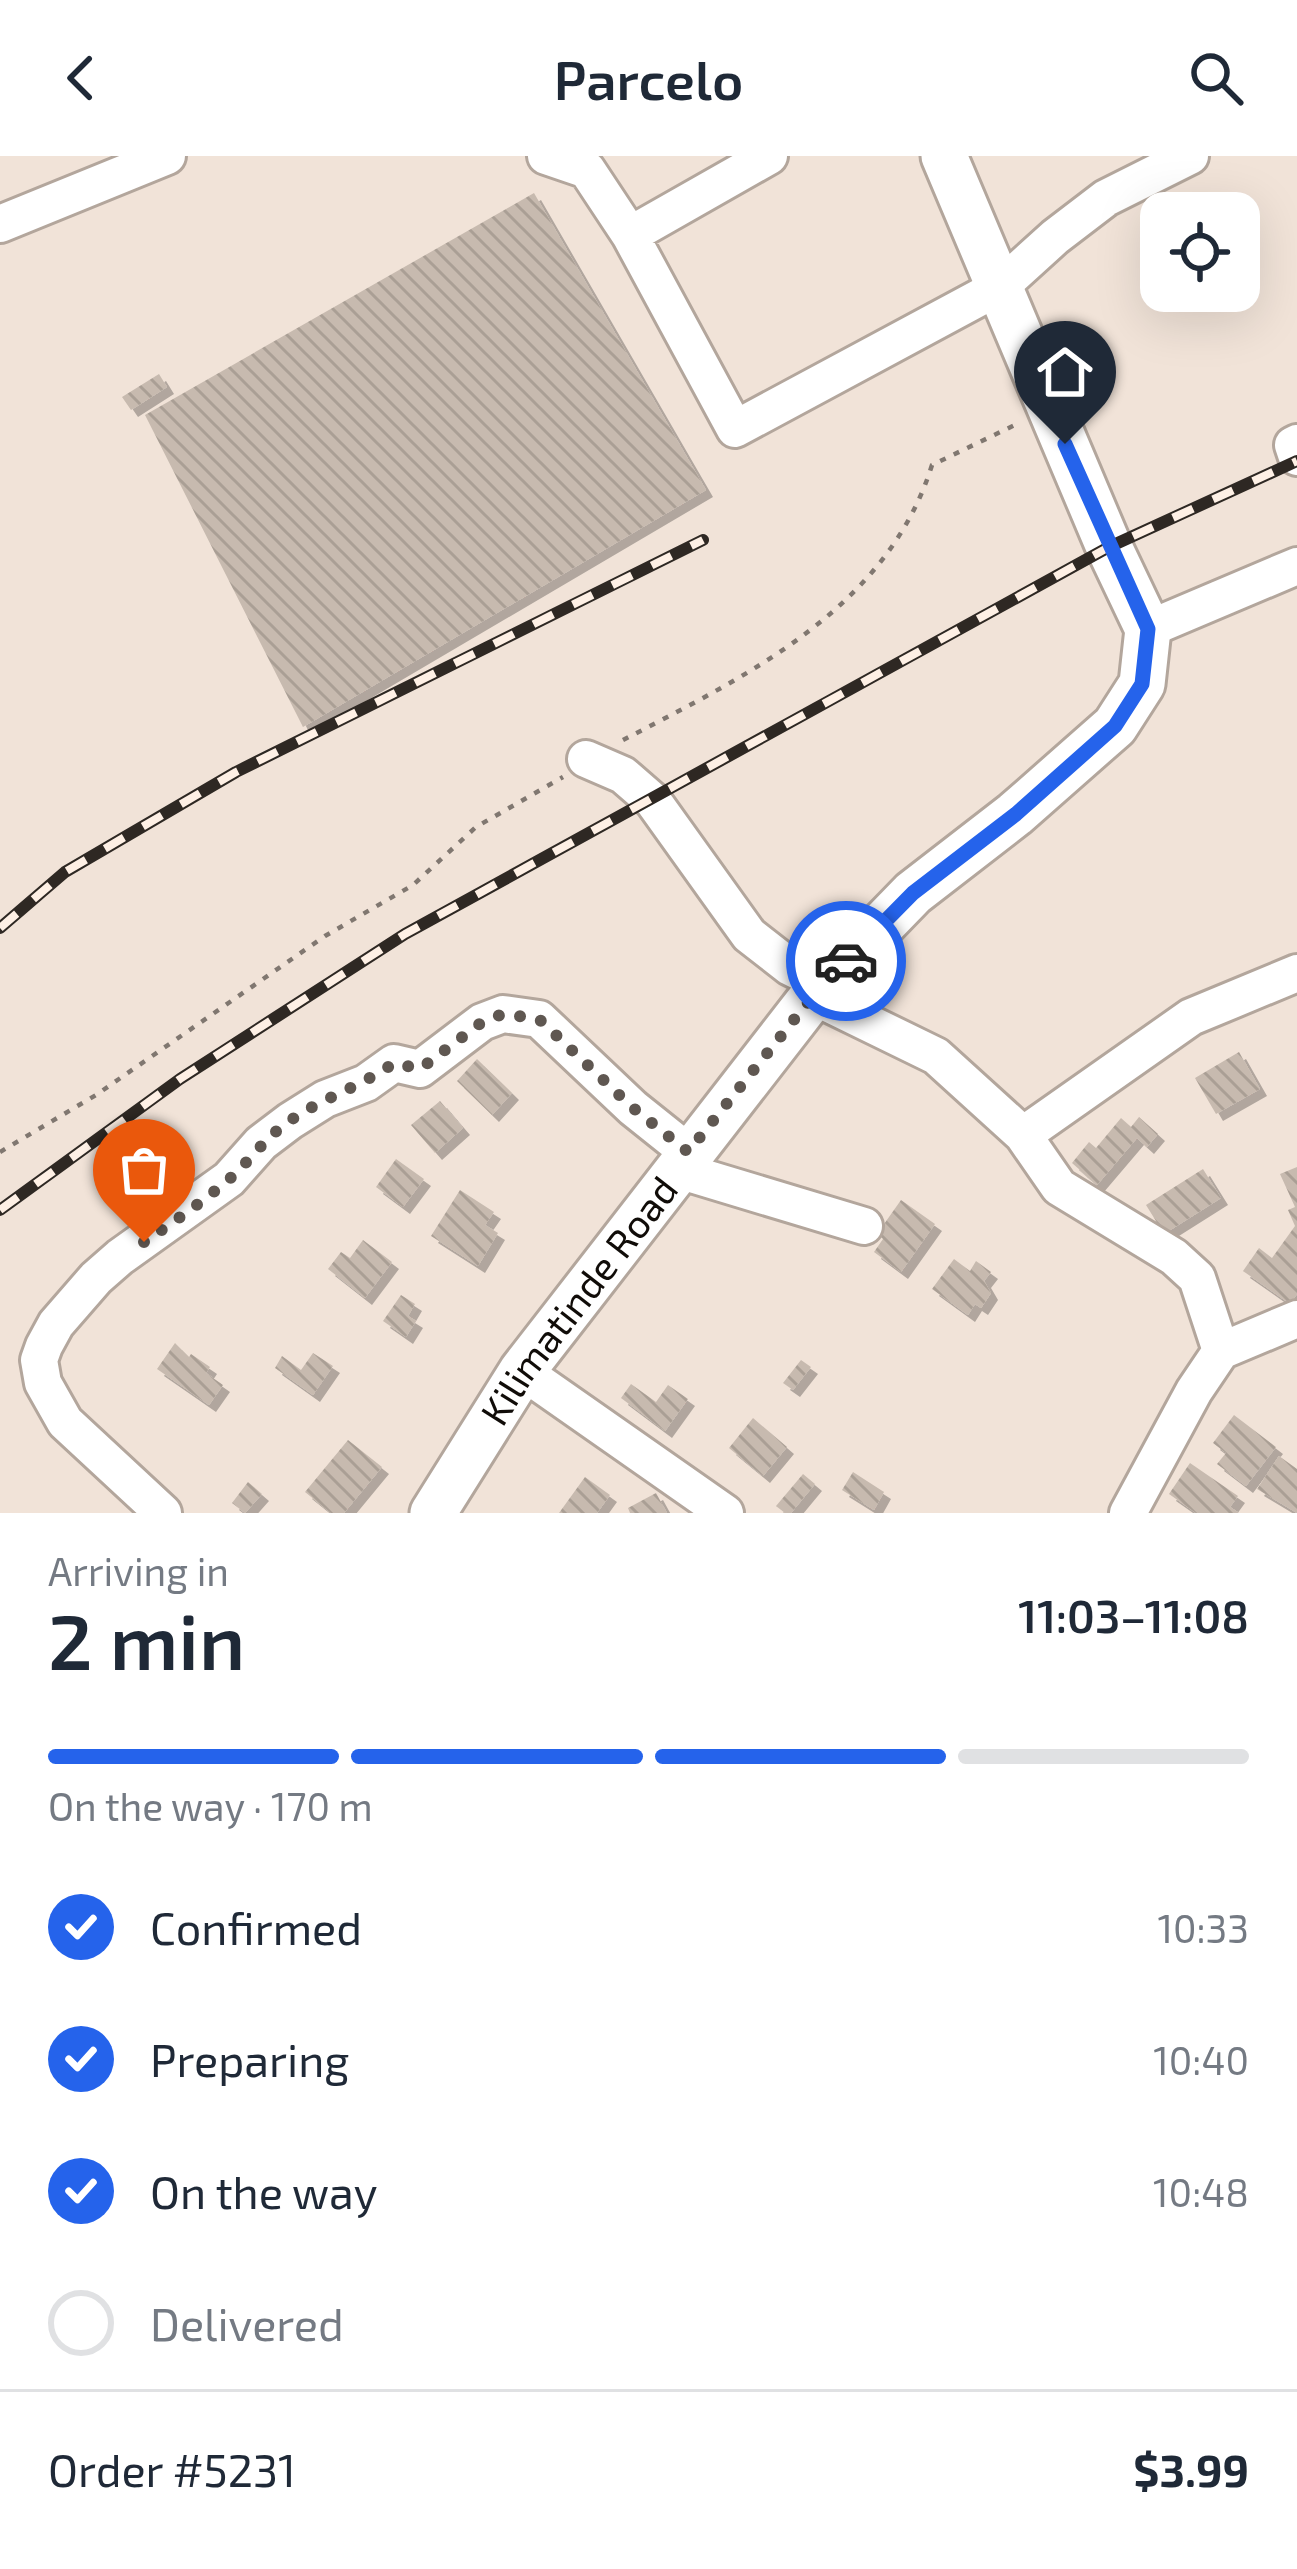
<!DOCTYPE html>
<meta charset="utf-8">
<style>
:root{--surface:#fff;--page:#f6f6f7;--text:#1f2937;--muted:#747a83;--line:#e0e1e3;--accent:#2563eb}
body{margin:0;font-family:"Exo 2",sans-serif;background:var(--page);color:var(--text);height:100vh;display:flex;flex-direction:column;font-size:45px;white-space:nowrap}
*{box-sizing:border-box;margin:0}
p{font-size:39px;color:var(--muted)}
.icon{flex:none;width:66px;height:66px;fill:none;stroke:currentColor;stroke-width:2;stroke-linecap:round;stroke-linejoin:round}
.map{position:relative;height:1357px;overflow:hidden}
.drawer{display:flex;flex-direction:column;background:var(--surface);flex:1}
.drawer>*{flex:none}
.fabs{position:absolute;left:1140px;top:36px;display:grid;gap:24px}
.fabs a{display:grid;place-items:center;width:120px;height:120px;border-radius:24px;background:var(--surface);box-shadow:0 12px 48px #0002;font-size:60px}
.pin{position:absolute;display:grid;place-items:center;width:102px;height:102px;color:#fff;margin:-123px -51px;border-radius:50% 50% 50% 0;rotate:-45deg;box-shadow:0 0 12px #0007}
.pin .icon{rotate:45deg}
.courier{position:absolute;display:grid;place-items:center;width:120px;height:120px;margin:-60px;border:9px solid #2563eb;border-radius:50%;background:#fff;color:#222;box-shadow:0 3px 15px #0007}
.head em{font-style:normal;font-weight:600}
.head div{display:flex;flex-direction:column-reverse}
.head{display:flex;align-items:center;justify-content:space-between;height:204px;padding:0 48px}
h1{font-size:78px;font-weight:600;line-height:90px}
.bar{display:grid;grid-template-columns:repeat(4,1fr);gap:18px 12px;align-content:center;height:144px;padding:0 48px}
.bar i{height:15px;border-radius:9px;background:var(--line)}
.bar .selected{background:var(--accent)}
.bar p{grid-column:span 4}
.line{display:flex;align-items:center;gap:30px;padding:0 48px;border-top:3px solid var(--line)}
.line div{flex:1}
ol{padding:0 48px;list-style:none}
li{display:flex;align-items:center;gap:36px;height:132px}
li p{margin-inline-start:auto}
li .icon{padding:12px;border-radius:50%;background:var(--accent);color:#fff;stroke-width:4}
li:last-child{color:var(--muted)}
li i{width:66px;height:66px;border:6px solid var(--line);border-radius:50%}
header{display:flex;justify-content:space-between;align-items:center;height:156px;padding:0 48px;background:var(--surface);font-size:54px;font-weight:600}
.map>svg:first-child{display:block}
.building{fill:url(#building-back-hatch);filter:url(#shadow)}
.lines{fill:none;stroke-linecap:round;stroke-linejoin:round}
.minor-casing{stroke:#b3a69c;stroke-width:42}
.major-casing{stroke:#b3a69c;stroke-width:51}
.path{stroke:#807770;stroke-width:4.5;stroke-dasharray:6 9;stroke-linecap:butt}
.minor{stroke:#fff;stroke-width:36}
.major{stroke:#fff;stroke-width:45}
.rail-casing{stroke:#2e2823;stroke-width:12}
.rail{stroke:#fef0e5;stroke-width:8;stroke-dasharray:22;stroke-linecap:butt}
.done{stroke:#5f5751;stroke-width:12;stroke-dasharray:0 21.6}
.route{stroke:#2563eb;stroke-width:15}
.labels{text-anchor:middle;stroke-width:9;stroke-linejoin:round;paint-order:stroke}
.street-label{font-size:39px;fill:#100c08;stroke:#fef0e5}
</style>
<header><svg class="icon" aria-label="back" viewBox="0 0 24 24"><path d="M15 5l-7 7 7 7"/></svg>Parcelo<svg class="icon" aria-label="search" viewBox="0 0 24 24"><circle cx="10" cy="10" r="6"/><path d="M15 15l6 6"/></svg></header>
<div class="map">
<svg width="1297" height="1357" viewBox="0 0 1297 1357">
<defs>
<pattern id="building-back-hatch" width="6" height="6" patternUnits="userSpaceOnUse" patternTransform="scale(3)"><rect width="6" height="6" fill="#c7baaf"/><path d="M-1 5l2 2M0 0l6 6M5-1l2 2" fill="none" stroke="#aa9f95"/></pattern>
<filter id="shadow"><feDropShadow dx="7" dy="7" stdDeviation="0" flood-color="#0004"/></filter>
</defs>
<rect width="100%" height="100%" fill="#f1e3d8"/>
<path class="building" d="M 534,37 L 706,334 L 303,571 L 145,259 Z
M 159,218 L 167,231 L 131,254 L 122,241 Z
M 1239,896 L 1260,933 L 1216,958 L 1195,922 Z
M 477,903 L 512,937 L 492,959 L 457,925 Z
M 440,945 L 463,972 L 435,997 L 411,969 Z
M 1139,961 L 1158,978 L 1147,991 L 1137,982 L 1097,1029 L 1072,1007 L 1089,986 L 1096,992 L 1121,962 L 1131,971 Z
M 396,1003 L 424,1023 L 403,1051 L 376,1031 Z
M 1297,1011 L 1297,1138 L 1290,1148 L 1243,1115 L 1259,1092 L 1272,1102 L 1295,1070 L 1288,1054 L 1295,1051 L 1280,1018 Z
M 1203,1013 L 1221,1042 L 1164,1078 L 1146,1049 Z
M 460,1034 L 494,1056 L 485,1069 L 498,1077 L 478,1110 L 431,1080 Z
M 901,1044 L 935,1068 L 901,1116 L 874,1096 L 883,1083 L 877,1078 Z
M 363,1084 L 392,1106 L 365,1142 L 328,1113 L 341,1096 L 350,1102 Z
M 954,1103 L 970,1115 L 976,1105 L 991,1116 L 984,1125 L 991,1137 L 981,1152 L 975,1148 L 968,1159 L 932,1133 Z
M 401,1139 L 415,1148 L 408,1160 L 416,1165 L 406,1181 L 383,1165 Z
M 175,1187 L 189,1201 L 191,1198 L 210,1211 L 206,1217 L 223,1229 L 209,1249 L 157,1213 Z
M 313,1197 L 333,1210 L 313,1239 L 275,1212 L 282,1200 L 301,1214 Z
M 801,1204 L 811,1211 L 793,1234 L 783,1227 Z
M 631,1228 L 656,1246 L 668,1229 L 688,1243 L 665,1275 L 621,1242 Z
M 1234,1259 L 1276,1291 L 1246,1330 L 1217,1308 L 1226,1297 L 1213,1287 Z
M 753,1262 L 787,1291 L 763,1320 L 729,1292 Z
M 348,1284 L 382,1311 L 344,1357 L 331,1357 L 305,1336 Z
M 1279,1300 L 1297,1313 L 1297,1357 L 1257,1333 Z
M 1190,1307 L 1238,1340 L 1230,1351 L 1239,1357 L 1196,1357 L 1169,1338 Z
M 853,1316 L 884,1336 L 874,1354 L 842,1334 Z
M 803,1318 L 815,1328 L 791,1357 L 785,1357 L 776,1350 Z
M 585,1321 L 610,1339 L 597,1357 L 559,1357 Z
M 248,1326 L 262,1338 L 245,1357 L 232,1347 Z
M 656,1337 L 667,1357 L 630,1357 L 628,1352 Z"/>
<g class="lines">
<defs>
<path id="minor" d="M 546,0 L 587,14 L 630,79 L 735,273 L 1001,130 L 1055,81 L 1106,42 L 1190,0
M 0,68 L 167,0
M 630,79 L 769,0
M 1297,287 L 1293,289 L 1297,301
M 1148,473 L 1297,410
M 586,603 L 623,619 L 653,645 L 749,779 L 790,811 L 824,828
M 813,840 L 936,900 L 1023,979 L 1059,1031 L 1174,1101 L 1197,1122 L 1221,1195
M 1023,979 L 1191,861 L 1297,817
M 675,1013 L 864,1070
M 522,1215 L 725,1357
M 163,1357 L 65,1266 L 43,1227 L 39,1204 L 44,1190 L 56,1168 L 96,1122 L 120,1101 L 229,1023 L 261,987 L 290,965 L 325,943 L 366,927 L 394,907 L 420,913 L 482,866 L 503,858 L 539,863 L 633,952 L 688,996
M 1128,1357 L 1194,1235 L 1221,1195 L 1297,1163"/>
<g id="major">
<path id="s1" d="M 433,1357 L 522,1215 L 813,840 L 913,737 L 1015,658 L 1115,570 L 1142,528 L 1148,473 L 1109,391 L 944,0"/>
</g>
</defs>
<use href="#minor" class="minor-casing"/>
<use href="#major" class="major-casing"/>
<path class="path" d="M 623,584 C 748,519 887,453 932,309 L 1019,267
M 0,996 L 96,939 L 325,780 L 413,729 L 476,671 L 563,621"/>
<use href="#minor" class="minor"/>
<use href="#major" class="major"/>
<defs>
<path id="rail" d="M 0,772 L 65,716 L 236,616 L 703,384
M 0,1054 L 180,923 L 405,778 L 1109,391 L 1297,305"/>
</defs>
<use href="#rail" class="rail-casing"/>
<use href="#rail" class="rail"/>
</g>
<g class="lines">
<path class="done" d="M 144,1086 C 172,1067 201,1047 227,1025 C 249,1006 264,983 288,966 C 322,942 360,931 394,907 L 420,913 L 482,866 L 503,858 L 539,863 L 633,952 L 688,996 L 813,840 L 846,805"/>
<path class="route" d="M 846,805 L 913,737 L 1016,658 L 1115,570 L 1142,528 L 1148,473 L 1065,288"/>
</g>
<g class="labels">
<g class="street-label">
<text dy="14" stroke="none"><textPath href="#s1" startOffset="258">Kilimatinde Road</textPath></text>
</g>
</g>
</svg>
<div class="fabs">
<a><svg class="icon" aria-label="locate" viewBox="0 0 24 24"><circle cx="12" cy="12" r="6"/><path d="M12 2v4M12 18v4M2 12h4M18 12h4"/></svg></a>
</div>
<div class="pin" style="left:144px;top:1086px;background:#ea580c"><svg class="icon" aria-label="bag" viewBox="0 0 24 24"><path d="M5 8h14l-1 12H6zM9 8a3 3 0 0 1 6 0"/></svg></div>
<div class="pin" style="left:1065px;top:288px;background:#1f2937"><svg class="icon" aria-label="home" viewBox="0 0 24 24"><path d="M3 11l9-7 9 7M6 9v11h12V9"/></svg></div>
<div class="courier" style="left:846px;top:805px"><svg class="icon" aria-label="car" viewBox="0 0 24 24"><path d="M5 17H2v-5l4-1 3-4h7l3 4 3 1v5h-3M9 17h6M6 11h13"/><circle cx="7" cy="17" r="2"/><circle cx="17" cy="17" r="2"/></svg></div>
</div>
<section class="drawer">
<div class="head"><div><h1>2 min</h1><p>Arriving in</p></div><em>11:03–11:08</em></div>
<div class="bar"><i class="selected"></i><i class="selected"></i><i class="selected"></i><i></i><p>On the way · 170 m</p></div>
<ol>
<li><svg class="icon" aria-label="check" viewBox="0 0 24 24"><path d="M5 12l5 5 9-10"/></svg>Confirmed<p>10:33</p></li>
<li><svg class="icon" aria-label="check" viewBox="0 0 24 24"><path d="M5 12l5 5 9-10"/></svg>Preparing<p>10:40</p></li>
<li><svg class="icon" aria-label="check" viewBox="0 0 24 24"><path d="M5 12l5 5 9-10"/></svg>On the way<p>10:48</p></li>
<li><i></i>Delivered</li>
</ol>
<div class="line" style="height:156px"><div>Order #5231</div><b>$3.99</b></div>
</section>
